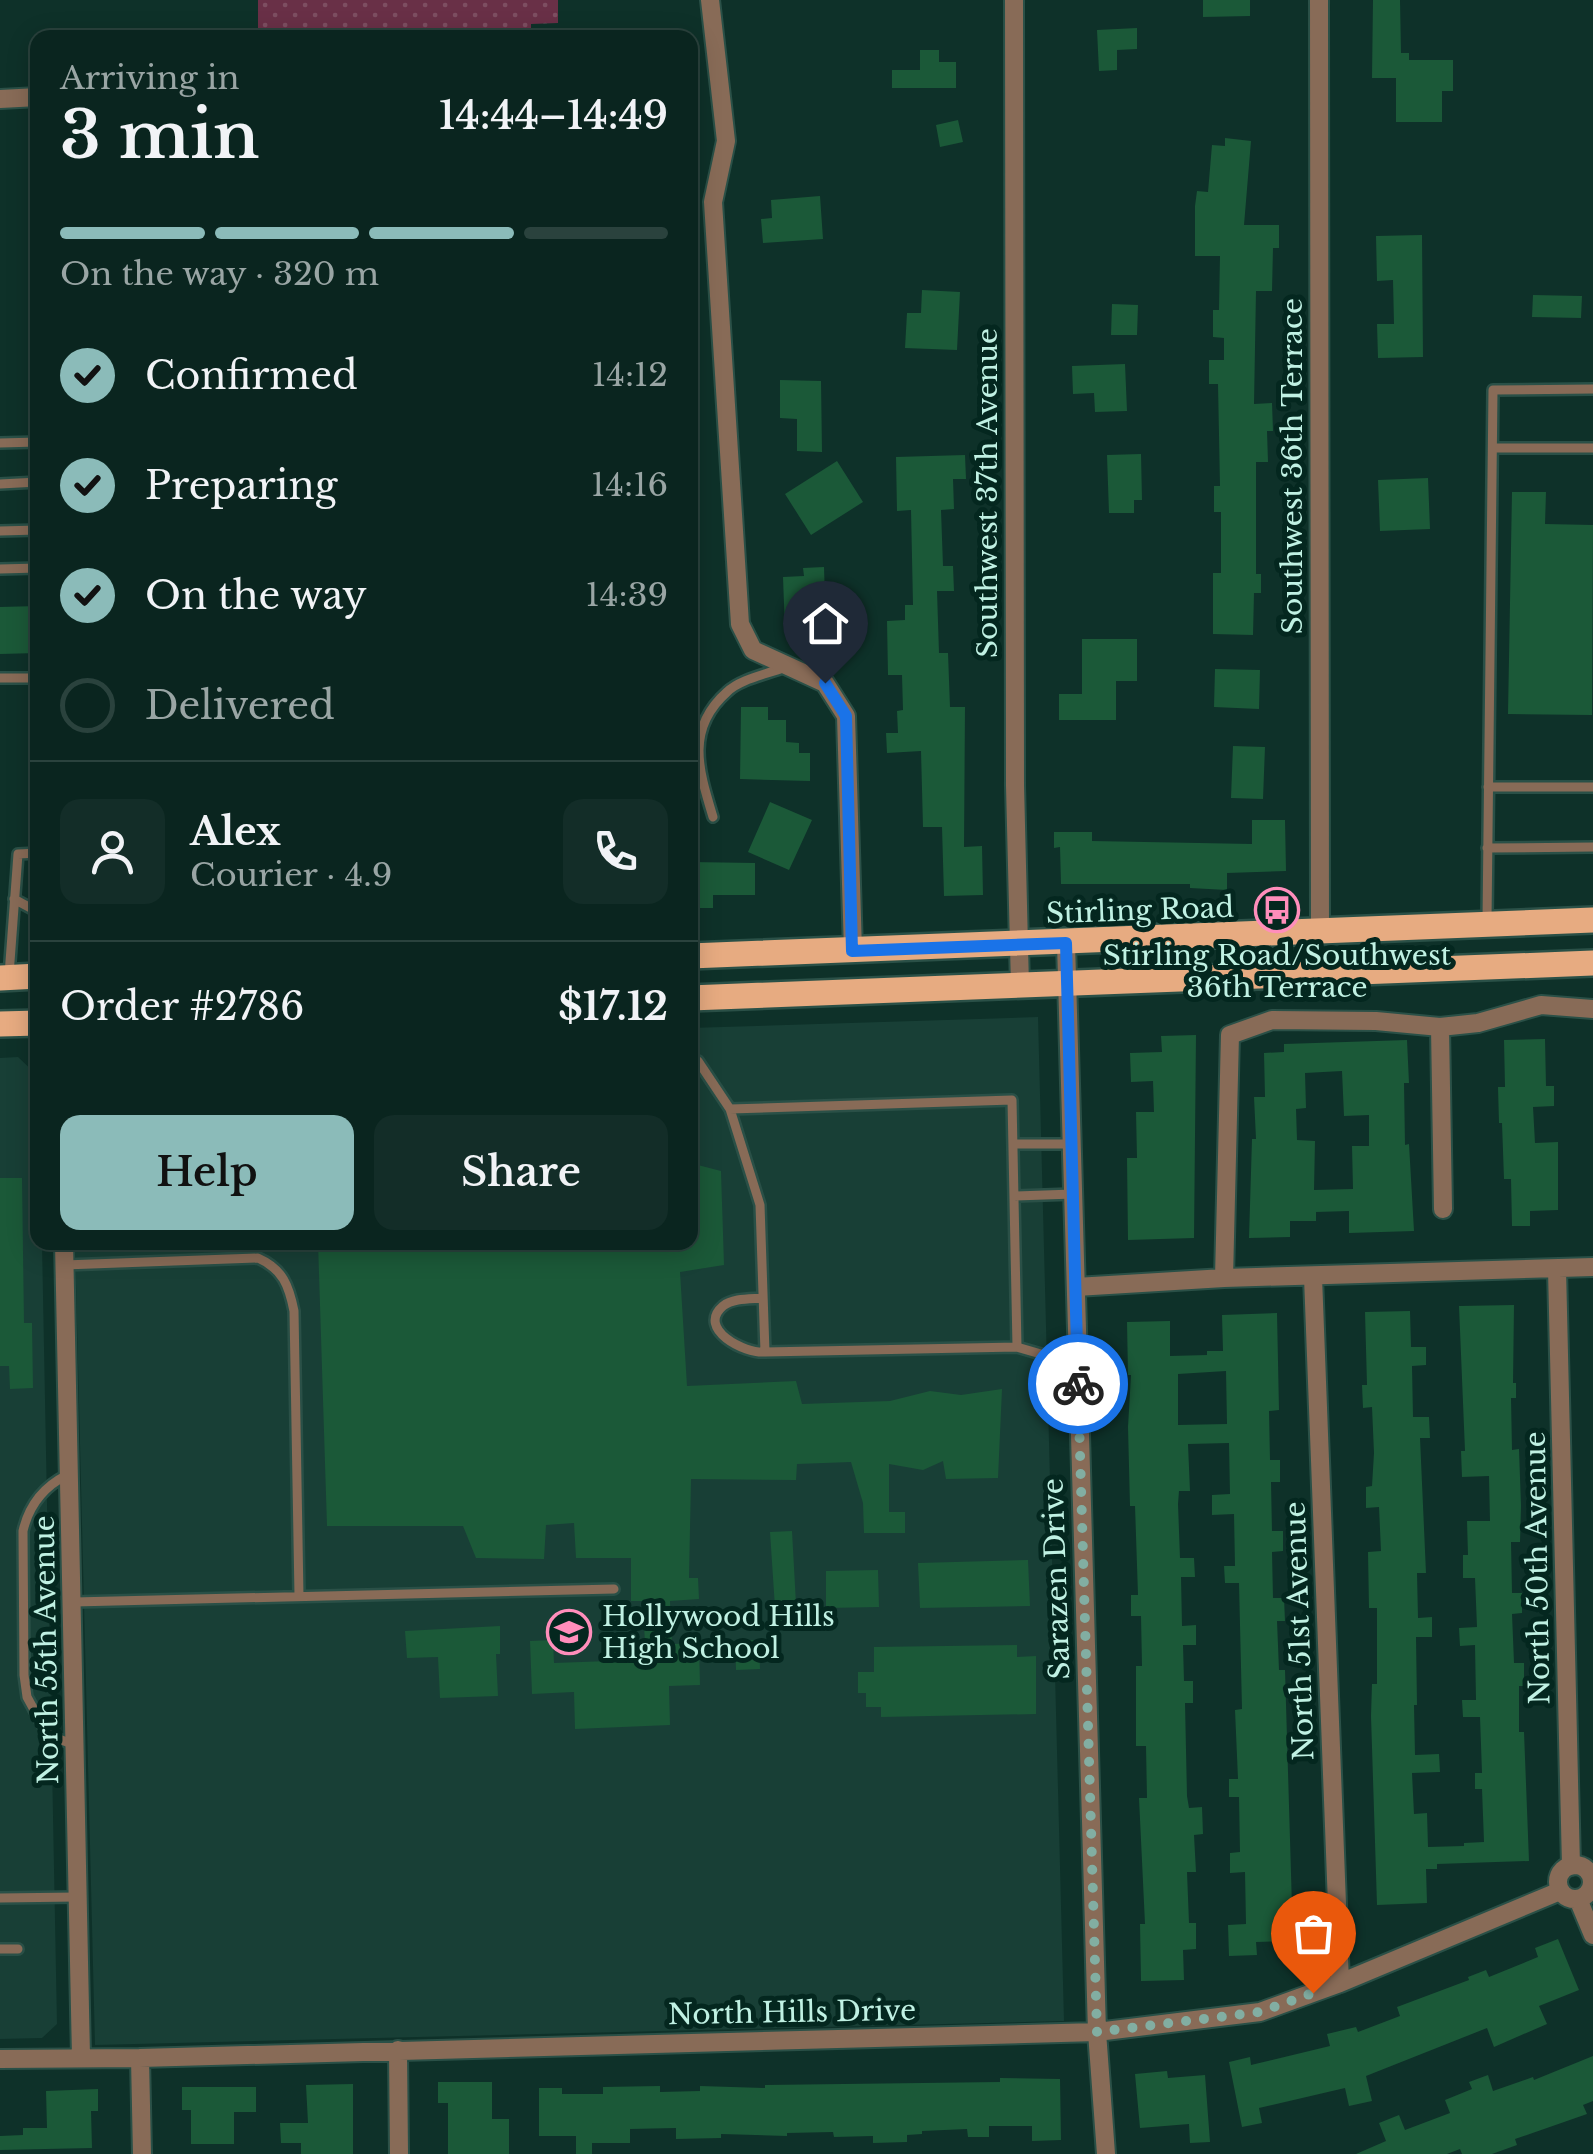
<!DOCTYPE html>
<meta charset="utf-8">
<style>
:root{--surface:#0a251f;--page:#132d28;--text:#f1f3f6;--muted:#99a5a4;--line:#2a423d;--accent:#8bbbb9}
body{margin:0;font-family:"Libre Baskerville",serif;background:var(--page);color:var(--text);height:100vh;display:flex;flex-direction:column;font-size:38px;white-space:nowrap}
*{box-sizing:border-box;margin:0}
p{font-size:32px;color:var(--muted)}
.icon{flex:none;width:55px;height:55px;fill:none;stroke:currentColor;stroke-width:2;stroke-linecap:round;stroke-linejoin:round}
.map{position:relative;flex:1;overflow:hidden}
.details{position:absolute;left:30px;top:30px;width:668px;height:1220px;display:flex;flex-direction:column;background:var(--surface);border-radius:20px;box-shadow:0 5px 25px #0003,0 0 0 2px var(--line)}
.details>*{flex:none}
.pin{position:absolute;display:grid;place-items:center;width:85px;height:85px;color:#fff;margin:-102px -42px;border-radius:50% 50% 50% 0;rotate:-45deg;box-shadow:0 0 10px #0007}
.pin .icon{rotate:45deg}
.courier{position:absolute;display:grid;place-items:center;width:100px;height:100px;margin:-50px;border:8px solid #1a73e8;border-radius:50%;background:#fff;color:#222;box-shadow:0 2px 12px #0007}
.overview em{font-style:normal;font-weight:600}
.overview div{display:flex;flex-direction:column-reverse}
.overview{display:flex;align-items:center;justify-content:space-between;height:170px;padding:0 30px}
h1{font-size:65px;font-weight:600;line-height:75px}
.bar{display:grid;grid-template-columns:repeat(4,1fr);gap:15px 10px;align-content:center;height:120px;padding:0 30px}
.bar i{height:12px;border-radius:8px;background:var(--line)}
.bar .on{background:var(--accent)}
.bar p{grid-column:span 4}
.line{display:flex;align-items:center;gap:25px;padding:0 30px;border-top:2px solid var(--line)}
.line div{flex:1}
.round{display:grid;place-items:center;flex:none;width:105px;height:105px;border-radius:20px;background:var(--page)}
ol{padding:0 30px;list-style:none}
li{display:flex;align-items:center;gap:30px;height:110px}
li p{margin-inline-start:auto}
li .icon{padding:10px;border-radius:50%;background:var(--accent);color:#111;stroke-width:4}
li:last-child{color:var(--muted)}
li i{width:55px;height:55px;border:5px solid var(--line);border-radius:50%}
.primary-button{display:flex;gap:20px;margin-top:auto;padding:20px 30px}
.primary-button a{flex:1;height:115px;border-radius:20px;background:var(--accent);color:#111;font-size:40px;font-weight:600;line-height:115px;text-align:center}
.primary-button a+a{background:var(--page);color:var(--text)}
.map>svg:first-child{display:block}
.built{fill:#183f36}
.grass{fill:url(#grass-dots)}
.building{fill:#1b5938;fill-rule:evenodd}
.lines{fill:none;stroke-linecap:round;stroke-linejoin:round}
.service-casing{stroke:#2a5047;stroke-width:14}
.minor-casing{stroke:#2a5047;stroke-width:22}
.primary-casing{stroke:#2a5047;stroke-width:30}
.service{stroke:#886b57;stroke-width:9}
.minor{stroke:#886b57;stroke-width:18}
.primary{stroke:#e7ab81;stroke-width:25}
.done{stroke:#82aea2;stroke-width:10;stroke-dasharray:0 18}
.route{stroke:#1a73e8;stroke-width:12}
.labels{text-anchor:middle;stroke-width:10;stroke-linejoin:round;paint-order:stroke}
.street-label{font-size:28px;fill:#c0f1e3;stroke:#04271f}
.poi-label{font-size:28px;fill:#c0f1e3;stroke:#04271f}
</style>
<div class="map">
<svg width="1593" height="2154" viewBox="0 0 1593 2154">
<defs>
<pattern id="grass-dots" width="8" height="8" patternUnits="userSpaceOnUse" patternTransform="scale(2.5)"><rect width="8" height="8" fill="#693047"/><path d="M2 2h.1M6 6h.1" fill="none" stroke="#7d4e61" stroke-width="1.8" stroke-linecap="round"/></pattern>
</defs>
<rect width="100%" height="100%" fill="#0e3129"/>
<path class="built" d="M 1038,1017 L 1064,2021 L 95,2045 L 75,1243 L 690,1242 L 690,1028 Z
M 18,1057 L 37,1075 L 38,1242 L 42,1243 L 57,2024 L 42,2038 L 0,2039 L 0,1058 Z"/>
<path class="grass" d="M 258,0 L 558,0 L 558,23 L 531,24 L 531,38 L 258,37 Z"/>
<path class="building" d="M 1203,0 L 1250,0 L 1250,16 L 1203,17 Z
M 1373,0 L 1400,0 L 1401,53 L 1409,53 L 1409,60 L 1453,60 L 1453,91 L 1442,91 L 1442,122 L 1396,122 L 1396,78 L 1372,78 Z
M 1137,28 L 1137,49 L 1117,50 L 1117,70 L 1099,71 L 1097,30 Z
M 920,50 L 939,50 L 939,62 L 956,62 L 956,88 L 892,88 L 892,70 L 920,70 Z
M 958,120 L 963,142 L 940,147 L 936,125 Z
M 1225,138 L 1251,141 L 1244,225 L 1279,225 L 1279,248 L 1273,248 L 1272,291 L 1256,291 L 1254,404 L 1272,403 L 1273,431 L 1267,431 L 1268,462 L 1256,462 L 1256,574 L 1261,574 L 1261,593 L 1254,593 L 1253,635 L 1213,634 L 1213,573 L 1221,573 L 1221,512 L 1214,512 L 1214,486 L 1220,486 L 1218,384 L 1209,384 L 1209,360 L 1224,360 L 1224,338 L 1213,337 L 1213,310 L 1219,310 L 1220,256 L 1195,256 L 1195,206 L 1197,191 L 1208,192 L 1212,145 L 1225,146 Z
M 820,196 L 823,239 L 763,243 L 761,219 L 772,218 L 771,200 Z
M 1422,235 L 1423,357 L 1378,358 L 1377,324 L 1394,324 L 1393,280 L 1377,281 L 1376,236 Z
M 922,290 L 960,292 L 957,350 L 905,348 L 907,313 L 921,313 Z
M 1533,295 L 1582,296 L 1581,318 L 1532,317 Z
M 1112,304 L 1138,305 L 1137,335 L 1111,335 Z
M 1125,364 L 1127,411 L 1095,412 L 1094,393 L 1073,394 L 1072,366 Z
M 780,380 L 821,381 L 822,452 L 797,451 L 797,419 L 780,418 Z
M 1141,454 L 1142,500 L 1134,500 L 1134,513 L 1109,513 L 1107,455 Z
M 965,455 L 966,479 L 953,479 L 954,509 L 941,510 L 943,566 L 953,566 L 954,591 L 937,591 L 939,653 L 948,653 L 950,707 L 965,707 L 964,847 L 982,846 L 983,895 L 944,896 L 942,827 L 923,827 L 921,751 L 887,753 L 886,733 L 898,733 L 897,711 L 903,710 L 902,675 L 888,675 L 887,621 L 905,620 L 905,605 L 913,605 L 911,510 L 897,511 L 896,457 Z
M 837,461 L 863,502 L 811,535 L 785,494 Z
M 1428,478 L 1430,529 L 1380,531 L 1378,480 Z
M 1512,492 L 1546,492 L 1545,524 L 1593,525 L 1592,715 L 1508,714 Z
M 824,567 L 826,629 L 785,631 L 783,577 L 804,576 L 803,568 Z
M 38,606 L 38,653 L 0,654 L 0,607 Z
M 1082,639 L 1137,639 L 1137,681 L 1116,681 L 1116,720 L 1059,720 L 1059,694 L 1082,694 Z
M 1215,669 L 1260,670 L 1259,709 L 1214,707 Z
M 741,707 L 768,707 L 768,720 L 786,720 L 786,742 L 799,743 L 799,753 L 810,753 L 810,781 L 740,779 Z
M 1233,746 L 1265,747 L 1263,799 L 1231,798 Z
M 770,802 L 812,820 L 789,870 L 748,852 Z
M 1252,820 L 1285,820 L 1286,871 L 1227,873 L 1227,890 L 1190,888 L 1190,884 L 1061,884 L 1060,847 L 1054,848 L 1054,832 L 1092,832 L 1092,841 L 1252,844 Z
M 690,862 L 755,863 L 755,895 L 713,895 L 713,908 L 690,908 Z
M 1196,1035 L 1194,1238 L 1128,1240 L 1127,1158 L 1137,1158 L 1136,1112 L 1154,1112 L 1153,1081 L 1131,1082 L 1130,1053 L 1162,1052 L 1161,1036 Z
M 1545,1039 L 1546,1086 L 1554,1086 L 1554,1106 L 1533,1107 L 1535,1143 L 1558,1142 L 1558,1210 L 1530,1211 L 1530,1226 L 1512,1226 L 1511,1179 L 1504,1179 L 1502,1123 L 1499,1123 L 1498,1087 L 1505,1087 L 1504,1040 Z
M 1407,1040 L 1409,1083 L 1404,1083 L 1405,1145 L 1409,1144 L 1414,1231 L 1349,1233 L 1349,1211 L 1316,1212 L 1316,1221 L 1290,1221 L 1290,1237 L 1249,1238 L 1252,1139 L 1256,1139 L 1254,1097 L 1265,1097 L 1264,1053 L 1284,1052 L 1284,1044 ZM 1342,1071 L 1344,1116 L 1369,1115 L 1369,1146 L 1352,1146 L 1353,1189 L 1314,1190 L 1315,1141 L 1297,1140 L 1296,1109 L 1306,1108 L 1305,1073 Z
M 690,1163 L 721,1171 L 724,1265 L 680,1272 L 687,1386 L 796,1381 L 802,1404 L 890,1401 L 930,1391 L 961,1395 L 1002,1389 L 998,1478 L 946,1479 L 943,1461 L 923,1470 L 889,1464 L 889,1512 L 905,1512 L 905,1533 L 864,1533 L 863,1503 L 851,1462 L 797,1464 L 796,1480 L 691,1479 L 689,1578 L 698,1578 L 699,1599 L 670,1601 L 672,1644 L 699,1643 L 700,1685 L 669,1686 L 670,1725 L 575,1729 L 574,1692 L 532,1694 L 530,1641 L 553,1640 L 554,1663 L 609,1661 L 608,1646 L 645,1645 L 643,1601 L 631,1601 L 631,1558 L 576,1558 L 574,1523 L 546,1525 L 544,1559 L 476,1558 L 463,1526 L 327,1526 L 318,1242 L 690,1242 Z
M 0,1178 L 22,1178 L 24,1323 L 32,1323 L 33,1388 L 10,1389 L 9,1366 L 0,1366 Z
M 1514,1305 L 1513,1383 L 1516,1383 L 1516,1398 L 1511,1398 L 1512,1450 L 1519,1449 L 1521,1506 L 1520,1542 L 1511,1542 L 1512,1593 L 1522,1593 L 1522,1613 L 1512,1614 L 1514,1663 L 1524,1663 L 1524,1686 L 1519,1686 L 1519,1732 L 1524,1732 L 1529,1861 L 1437,1864 L 1437,1869 L 1426,1869 L 1427,1903 L 1377,1905 L 1371,1716 L 1372,1684 L 1377,1684 L 1377,1608 L 1369,1608 L 1368,1552 L 1381,1551 L 1379,1507 L 1366,1508 L 1366,1487 L 1372,1486 L 1374,1453 L 1372,1407 L 1363,1408 L 1362,1385 L 1367,1385 L 1365,1312 L 1410,1311 L 1411,1347 L 1426,1347 L 1426,1365 L 1412,1366 L 1413,1417 L 1429,1417 L 1430,1438 L 1420,1438 L 1426,1573 L 1417,1573 L 1418,1618 L 1432,1617 L 1432,1637 L 1416,1637 L 1417,1705 L 1414,1705 L 1415,1755 L 1439,1754 L 1440,1772 L 1412,1773 L 1414,1814 L 1427,1813 L 1428,1847 L 1464,1846 L 1464,1843 L 1484,1842 L 1482,1789 L 1475,1789 L 1475,1773 L 1482,1773 L 1480,1717 L 1463,1717 L 1462,1700 L 1476,1700 L 1475,1645 L 1460,1646 L 1459,1628 L 1477,1627 L 1475,1578 L 1463,1578 L 1463,1555 L 1468,1555 L 1467,1521 L 1490,1521 L 1489,1476 L 1462,1477 L 1461,1451 L 1465,1451 L 1459,1306 Z
M 1277,1313 L 1279,1410 L 1269,1411 L 1270,1460 L 1280,1460 L 1280,1482 L 1271,1482 L 1272,1531 L 1283,1531 L 1283,1551 L 1272,1552 L 1273,1598 L 1284,1598 L 1285,1621 L 1277,1621 L 1279,1670 L 1285,1670 L 1293,1941 L 1256,1942 L 1257,1955 L 1229,1956 L 1228,1925 L 1246,1924 L 1245,1872 L 1230,1873 L 1230,1853 L 1240,1852 L 1239,1797 L 1229,1797 L 1229,1779 L 1238,1779 L 1235,1710 L 1242,1709 L 1239,1583 L 1225,1583 L 1224,1566 L 1235,1566 L 1234,1514 L 1212,1515 L 1212,1495 L 1230,1494 L 1229,1443 L 1188,1444 L 1190,1491 L 1179,1491 L 1178,1504 L 1180,1558 L 1194,1558 L 1195,1577 L 1181,1577 L 1182,1626 L 1196,1625 L 1196,1645 L 1183,1645 L 1184,1681 L 1193,1681 L 1193,1703 L 1185,1703 L 1187,1796 L 1189,1808 L 1202,1807 L 1203,1834 L 1194,1835 L 1196,1872 L 1187,1872 L 1189,1923 L 1196,1923 L 1196,1949 L 1183,1950 L 1184,1980 L 1141,1981 L 1140,1924 L 1145,1924 L 1139,1798 L 1147,1798 L 1146,1746 L 1136,1746 L 1136,1666 L 1142,1666 L 1141,1616 L 1131,1616 L 1131,1595 L 1138,1595 L 1135,1506 L 1130,1506 L 1128,1427 L 1131,1375 L 1128,1375 L 1127,1322 L 1170,1321 L 1170,1356 L 1207,1355 L 1207,1351 L 1223,1351 L 1222,1315 ZM 1226,1371 L 1227,1424 L 1178,1425 L 1178,1374 Z
M 792,1531 L 797,1622 L 776,1623 L 770,1532 Z
M 1028,1560 L 1030,1606 L 920,1608 L 918,1563 Z
M 878,1570 L 879,1607 L 826,1608 L 826,1571 Z
M 500,1626 L 500,1654 L 496,1654 L 498,1696 L 440,1698 L 438,1657 L 407,1658 L 405,1631 Z
M 759,1640 L 760,1669 L 736,1670 L 735,1641 Z
M 1017,1645 L 1017,1657 L 1036,1656 L 1036,1714 L 881,1717 L 881,1707 L 866,1707 L 866,1693 L 858,1693 L 858,1672 L 874,1672 L 874,1647 Z
M 1558,1939 L 1579,1990 L 1539,2006 L 1547,2024 L 1494,2047 L 1487,2028 L 1366,2076 L 1372,2101 L 1349,2106 L 1345,2088 L 1259,2108 L 1262,2123 L 1242,2127 L 1229,2062 L 1250,2057 L 1251,2065 L 1330,2046 L 1327,2034 L 1356,2027 L 1358,2032 L 1400,2016 L 1397,2007 L 1469,1980 L 1468,1977 L 1486,1970 L 1489,1977 L 1538,1957 L 1535,1948 Z
M 1593,2056 L 1593,2101 L 1583,2105 L 1587,2114 L 1515,2139 L 1517,2145 L 1492,2154 L 1462,2154 L 1460,2149 L 1447,2154 L 1356,2154 L 1386,2141 L 1379,2123 L 1399,2115 L 1405,2130 L 1450,2113 L 1445,2100 L 1472,2089 L 1469,2082 L 1488,2075 L 1493,2091 L 1533,2077 L 1534,2080 Z
M 1167,2071 L 1168,2078 L 1205,2075 L 1210,2142 L 1190,2143 L 1189,2124 L 1140,2128 L 1135,2074 Z
M 1000,2078 L 1060,2079 L 1061,2140 L 1032,2141 L 1032,2126 L 989,2126 L 989,2137 L 968,2137 L 967,2129 L 922,2131 L 922,2134 L 907,2135 L 907,2142 L 873,2143 L 873,2136 L 834,2137 L 833,2132 L 787,2133 L 787,2136 L 721,2134 L 721,2138 L 676,2139 L 676,2128 L 630,2129 L 630,2143 L 592,2143 L 592,2154 L 576,2154 L 576,2136 L 539,2136 L 539,2088 L 562,2088 L 562,2094 L 603,2094 L 603,2087 L 660,2086 L 660,2092 L 700,2091 L 700,2086 L 765,2088 L 765,2085 L 1000,2082 Z
M 438,2082 L 492,2082 L 492,2119 L 509,2119 L 509,2154 L 448,2154 L 448,2103 L 438,2103 Z
M 353,2084 L 353,2154 L 301,2154 L 301,2143 L 281,2143 L 280,2123 L 308,2123 L 306,2085 Z
M 182,2087 L 256,2087 L 256,2112 L 234,2112 L 234,2144 L 191,2144 L 191,2110 L 182,2110 Z
M 98,2089 L 98,2111 L 91,2111 L 92,2148 L 0,2150 L 0,2136 L 23,2135 L 23,2128 L 47,2128 L 46,2091 Z"/>
<g class="lines">
<defs>
<path id="service" d="M 0,443 L 38,442
M 1493,448 L 1593,448
M 0,484 L 38,482
M 0,531 L 38,530
M 0,569 L 38,568
M 0,678 L 38,678
M 1488,787 L 1593,787
M 713,817 C 699,771 685,729 727,692 C 740,679 768,674 785,667
M 1487,848 L 1593,847
M 14,899 L 38,912
M 1487,921 L 1493,390 L 1593,389
M 9,975 L 18,854 L 38,853
M 690,1061 L 698,1061 L 730,1109
M 1012,1100 L 1017,1347 L 765,1352 L 760,1205 L 730,1109 Z
M 1013,1144 L 1072,1144
M 1014,1196 L 1073,1194
M 64,1265 L 258,1258 C 283,1269 289,1286 294,1311 L 299,1596
M 762,1298 C 750,1299 733,1298 723,1306 C 696,1329 745,1354 765,1352
M 1017,1347 L 1058,1359 L 1078,1359
M 67,1475 C 43,1487 29,1505 23,1531 L 24,1675 L 27,1697 L 48,1735 L 75,1745
M 74,1602 L 614,1589
M 0,1898 L 77,1897
M 0,1949 L 18,1949"/>
<path id="minor" d="M 710,0 L 726,141 L 713,202 L 740,624 L 753,650 L 825,683 L 846,716 L 853,951
M 1014,0 L 1015,785 L 1020,986
M 1319,0 L 1320,932
M 0,99 L 38,97
M 1066,943 L 1097,2032 L 1106,2154
M 1440,1027 L 1443,1209
M 64,1242 L 81,2057
M 1557,1269 L 1571,1866
M 1313,1277 L 1340,1983
M 1224,1278 L 1230,1035 L 1272,1020 L 1376,1021 L 1440,1027 L 1478,1023 L 1541,1005 L 1593,1009
M 1076,1287 L 1224,1278 L 1593,1267
M1558 1882a17 17 0 1 1 34 0a17 17 0 1 1-34 0Z
M 1578,1899 L 1593,1935
M 398,2050 L 399,2154
M 140,2058 L 142,2154
M 0,2059 L 140,2058 L 1097,2032 L 1260,2012 L 1340,1983 L 1560,1891"/>
<path id="primary" d="M 690,956 L 1593,920
M 0,978 L 38,976
M 690,998 L 1593,963
M 0,1024 L 38,1023"/>
</defs>
<use href="#service" class="service-casing"/>
<use href="#minor" class="minor-casing"/>
<use href="#primary" class="primary-casing"/>
<use href="#service" class="service"/>
<use href="#minor" class="minor"/>
<use href="#primary" class="primary"/>
</g>
<g class="lines">
<path class="done" d="M 1078,1384 L 1097,2032 L 1260,2012 L 1313,1993"/>
<path class="route" d="M 825,683 L 846,716 L 852,951 L 1066,943 L 1078,1384"/>
</g>
<defs>
<symbol id="bus-ring" viewBox="-11 -11 22 22"><circle r="9.5" fill="#04271f" stroke="#ff8ebb" stroke-width="1.5"/><path d="M-5-6H5V4H4V6H2V4H-2V6H-4V4H-5ZM-3.5-4V0h7V-4ZM-3.5 1.2v1.5H-2V1.2ZM2 1.2v1.5H3.5V1.2Z" fill="#ff8ebb"/></symbol>
<symbol id="school-ring" viewBox="-11 -11 22 22"><circle r="9.5" fill="#04271f" stroke="#ff8ebb" stroke-width="1.5"/><path d="M0-5L7-2L0 1L-7-2ZM-4 1L0 2.5L4 1V4Q0 6-4 4Z" fill="#ff8ebb"/></symbol>
</defs>
<g fill-rule="evenodd">
<use href="#bus-ring" x="1252" y="885" width="50" height="50"/>
<use href="#school-ring" x="544" y="1607" width="50" height="50"/>
</g>
<g class="labels">
<g class="street-label">
<text transform="translate(1292 466) rotate(-90)" y="10">Southwest 36th Terrace</text>
<text transform="translate(987 493) rotate(-90)" y="10">Southwest 37th Avenue</text>
<text transform="translate(1140 910) rotate(-2)" y="10">Stirling Road</text>
<text transform="translate(1537 1568) rotate(-91)" y="10">North 50th Avenue</text>
<text transform="translate(1056 1579) rotate(-92)" y="10">Sarazen Drive</text>
<text transform="translate(1299 1631) rotate(-92)" y="10">North 51st Avenue</text>
<text transform="translate(46 1650) rotate(-91)" y="10">North 55th Avenue</text>
<text transform="translate(792 2012) rotate(-1)" y="10">North Hills Drive</text>
</g>
<g class="poi-label">
<text x="1277" y="965">Stirling Road/Southwest<tspan x="1277" dy="32">36th Terrace</tspan></text>
<text x="602" y="1626" text-anchor="start">Hollywood Hills<tspan x="602" dy="32">High School</tspan></text>
</g>
</g>
</svg>
<div class="pin" style="left:1313px;top:1993px;background:#ea580c"><svg class="icon" aria-label="bag" viewBox="0 0 24 24"><path d="M5 8h14l-1 12H6zM9 8a3 3 0 0 1 6 0"/></svg></div>
<div class="pin" style="left:825px;top:683px;background:#1f2937"><svg class="icon" aria-label="home" viewBox="0 0 24 24"><path d="M3 11l9-7 9 7M6 9v11h12V9"/></svg></div>
<div class="courier" style="left:1078px;top:1384px"><svg class="icon" aria-label="bike" viewBox="0 0 24 24"><circle cx="6" cy="16" r="4"/><circle cx="18" cy="16" r="4"/><path d="M6 16l4-8h5l3 8M10 8l3 8H6M13 5h3"/></svg></div>
<section class="details">
<div class="overview"><div><h1>3 min</h1><p>Arriving in</p></div><em>14:44–14:49</em></div>
<div class="bar"><i class="on"></i><i class="on"></i><i class="on"></i><i></i><p>On the way · 320 m</p></div>
<ol>
<li><svg class="icon" aria-label="check" viewBox="0 0 24 24"><path d="M5 12l5 5 9-10"/></svg>Confirmed<p>14:12</p></li>
<li><svg class="icon" aria-label="check" viewBox="0 0 24 24"><path d="M5 12l5 5 9-10"/></svg>Preparing<p>14:16</p></li>
<li><svg class="icon" aria-label="check" viewBox="0 0 24 24"><path d="M5 12l5 5 9-10"/></svg>On the way<p>14:39</p></li>
<li><i></i>Delivered</li>
</ol>
<div class="line" style="height:180px"><a class="round"><svg class="icon" aria-label="person" viewBox="0 0 24 24"><circle cx="12" cy="8" r="4"/><path d="M4 21q1-7 8-7t8 7"/></svg></a><div><b>Alex</b><p>Courier · 4.9</p></div><a class="round"><svg class="icon" aria-label="phone" viewBox="0 0 24 24"><path d="M5 4h4l2 5-3 2q2 4 5 5l2-3 5 2v4C11 20 4 13 5 4z"/></svg></a></div>
<div class="line" style="height:130px"><div>Order #2786</div><b>$17.12</b></div>
<div class="primary-button"><a>Help</a><a>Share</a></div>
</section>
</div>
